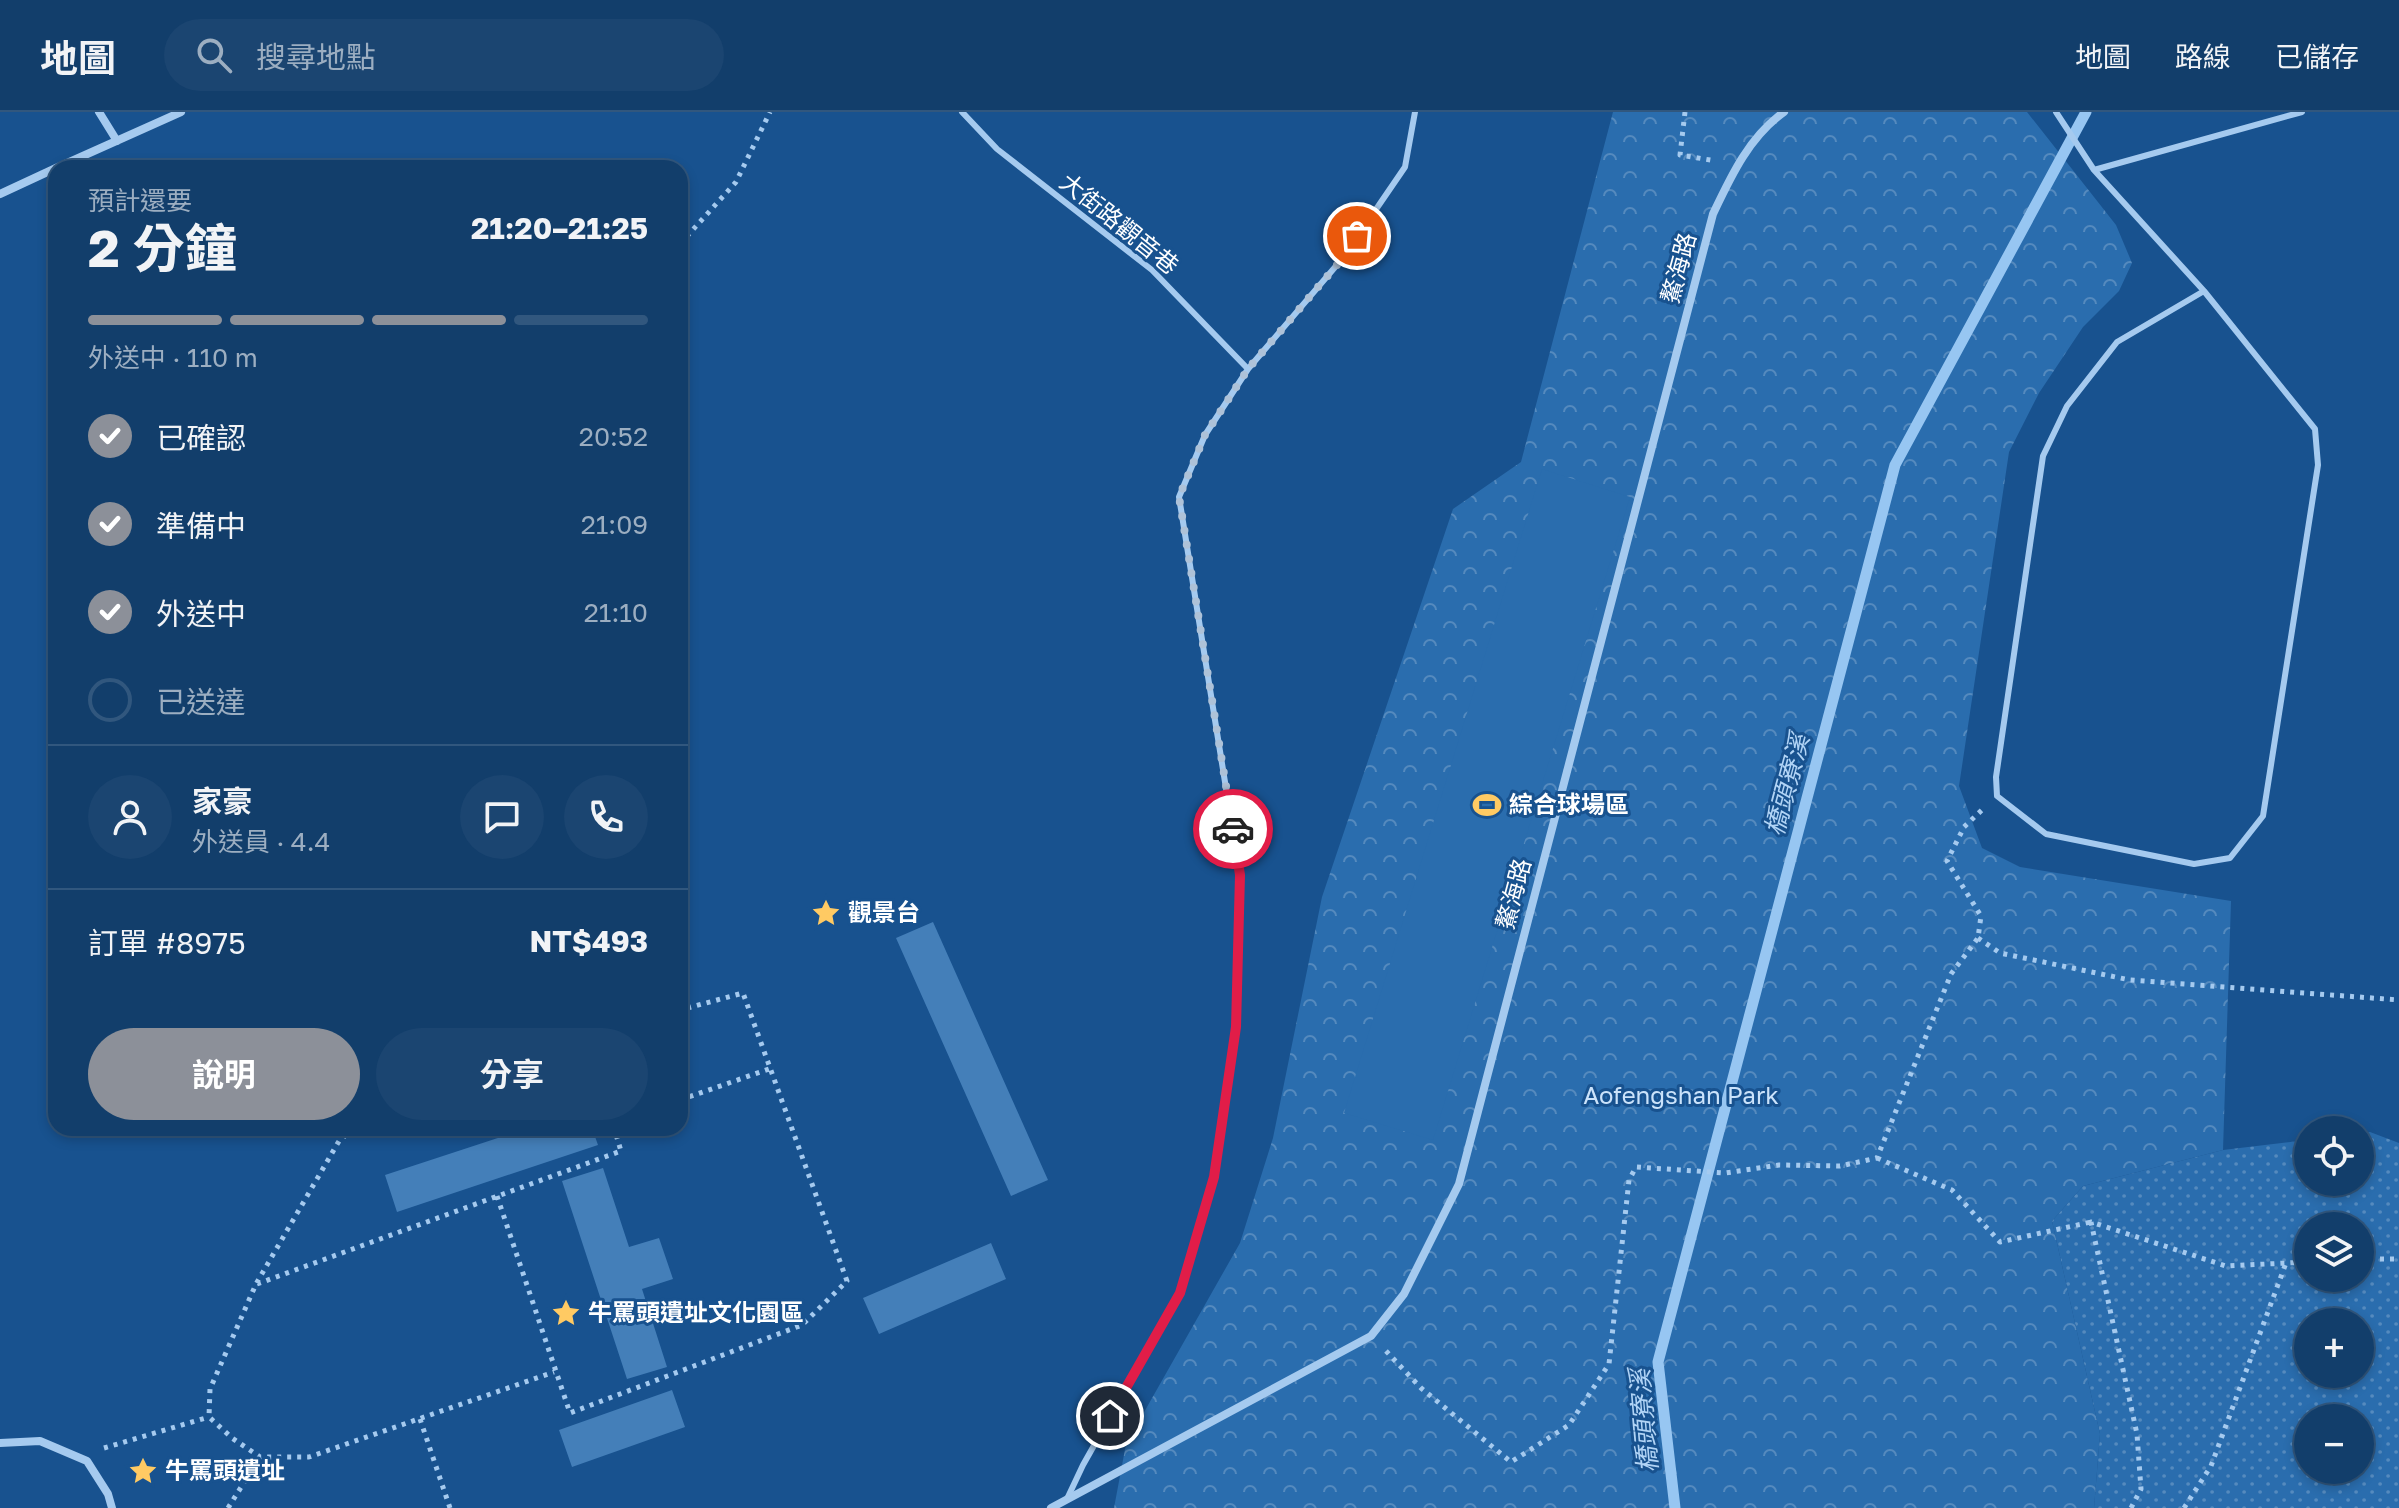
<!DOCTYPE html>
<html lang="zh-TW">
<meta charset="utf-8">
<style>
:root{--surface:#123e6b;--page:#1b4571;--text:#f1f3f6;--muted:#9caec1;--line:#31577e;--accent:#8c9099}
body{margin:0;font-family:"Golos Text","Noto Sans TC",sans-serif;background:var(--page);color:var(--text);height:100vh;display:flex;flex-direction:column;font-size:30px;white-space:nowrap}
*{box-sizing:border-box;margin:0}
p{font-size:26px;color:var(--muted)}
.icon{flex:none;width:44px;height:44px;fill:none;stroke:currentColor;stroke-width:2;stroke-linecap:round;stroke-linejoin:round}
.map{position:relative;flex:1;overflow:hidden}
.panel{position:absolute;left:48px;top:48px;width:640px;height:976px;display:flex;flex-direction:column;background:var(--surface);border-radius:24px;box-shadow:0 4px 12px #0003,0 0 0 2px var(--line)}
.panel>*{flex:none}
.tools{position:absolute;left:2294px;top:1004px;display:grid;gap:16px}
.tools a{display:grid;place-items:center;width:80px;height:80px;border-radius:50%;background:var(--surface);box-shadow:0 4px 12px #0003,0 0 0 2px var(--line);font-size:40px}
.pin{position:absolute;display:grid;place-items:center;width:68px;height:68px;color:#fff;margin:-34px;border:4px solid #fff;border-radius:50%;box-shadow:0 2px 8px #0007}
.courier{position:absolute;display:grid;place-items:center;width:80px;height:80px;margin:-40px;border:6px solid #e11d48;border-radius:50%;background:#fff;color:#222;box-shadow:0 2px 10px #0007}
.headline em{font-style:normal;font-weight:700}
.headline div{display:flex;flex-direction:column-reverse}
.headline{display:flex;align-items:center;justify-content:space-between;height:136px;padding:0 40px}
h1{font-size:52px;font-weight:700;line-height:60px}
.bar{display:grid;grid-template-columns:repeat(4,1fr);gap:12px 8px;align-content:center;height:96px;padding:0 40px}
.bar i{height:10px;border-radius:6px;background:var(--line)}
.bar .active{background:var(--accent)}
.bar p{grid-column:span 4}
.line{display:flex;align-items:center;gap:20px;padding:0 40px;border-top:2px solid var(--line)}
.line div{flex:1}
.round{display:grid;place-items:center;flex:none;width:84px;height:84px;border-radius:42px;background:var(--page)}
ol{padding:0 40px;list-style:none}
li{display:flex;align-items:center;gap:24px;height:88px}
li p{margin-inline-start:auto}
li .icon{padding:8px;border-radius:50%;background:var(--accent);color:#fff;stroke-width:4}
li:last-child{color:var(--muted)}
li i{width:44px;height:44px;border:4px solid var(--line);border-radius:50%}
.primary-button{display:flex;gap:16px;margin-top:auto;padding:16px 40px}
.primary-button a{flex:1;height:92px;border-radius:48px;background:var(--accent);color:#fff;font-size:32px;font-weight:700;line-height:92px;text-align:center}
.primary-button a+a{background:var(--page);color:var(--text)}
header{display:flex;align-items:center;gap:48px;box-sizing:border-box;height:112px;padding:0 40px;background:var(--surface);border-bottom:2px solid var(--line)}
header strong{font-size:38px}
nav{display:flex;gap:44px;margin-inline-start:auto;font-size:28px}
.search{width:560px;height:72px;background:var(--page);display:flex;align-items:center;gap:20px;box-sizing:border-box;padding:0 28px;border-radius:44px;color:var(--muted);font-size:30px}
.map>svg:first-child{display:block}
.grass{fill:url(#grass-dots);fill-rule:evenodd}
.forest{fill:url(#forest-crowns)}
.pitch{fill:#2a6dae}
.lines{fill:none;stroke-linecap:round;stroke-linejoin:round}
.stream{stroke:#97c6f2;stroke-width:11}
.building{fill:#447fb9}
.path{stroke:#a5caef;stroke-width:5;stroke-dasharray:4 6;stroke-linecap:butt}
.service{stroke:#a5caef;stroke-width:6}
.minor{stroke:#a5caef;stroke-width:8}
.done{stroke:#aec2d8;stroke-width:8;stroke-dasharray:0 14.4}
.route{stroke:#e11d48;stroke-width:10}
.labels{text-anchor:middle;stroke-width:6;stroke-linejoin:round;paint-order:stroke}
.street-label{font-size:24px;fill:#fff;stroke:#18528f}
.poi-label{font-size:24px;font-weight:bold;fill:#fff;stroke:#18528f;text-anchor:start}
.park-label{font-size:24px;fill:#cbe3fb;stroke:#18528f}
.water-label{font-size:26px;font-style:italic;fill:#b1d4f6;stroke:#18528f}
</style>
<header>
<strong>地圖</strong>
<div class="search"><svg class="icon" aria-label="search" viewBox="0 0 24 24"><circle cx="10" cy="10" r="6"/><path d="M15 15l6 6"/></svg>搜尋地點</div>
<nav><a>地圖</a><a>路線</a><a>已儲存</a></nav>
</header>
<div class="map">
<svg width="2399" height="1396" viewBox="0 0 2399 1396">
<defs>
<pattern id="grass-dots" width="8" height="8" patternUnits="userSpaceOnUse" patternTransform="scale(2)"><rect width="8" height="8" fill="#2a6dae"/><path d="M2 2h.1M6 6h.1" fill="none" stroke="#558abe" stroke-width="1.8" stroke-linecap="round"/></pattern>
<pattern id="forest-crowns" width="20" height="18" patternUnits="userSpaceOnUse" patternTransform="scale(2)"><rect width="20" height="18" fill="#2a6dae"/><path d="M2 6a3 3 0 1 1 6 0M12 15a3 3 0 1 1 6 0" fill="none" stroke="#558abe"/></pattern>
</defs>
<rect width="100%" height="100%" fill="#18528f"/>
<path class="grass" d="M 2370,1020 L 2399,1031 L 2399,1396 L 2094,1396 L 2100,1322 L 2052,1109 L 2083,1074 L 2223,1038 L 2308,1028 L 2308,1070 L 2360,1070 L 2360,1021 ZM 2308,1114 L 2360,1114 L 2360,1166 L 2308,1166 ZM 2308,1210 L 2360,1210 L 2360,1262 L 2308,1262 ZM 2308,1306 L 2360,1306 L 2360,1358 L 2308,1358 Z"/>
<path class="forest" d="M 1613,0 L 2027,0 L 2116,113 L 2132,151 L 2119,179 L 2083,215 L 2039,281 L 2009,340 L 1959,674 L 1982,736 L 2020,755 L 2231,789 L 2223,1038 L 2083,1074 L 2052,1109 L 2100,1322 L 2094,1396 L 1114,1396 L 1126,1332 L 1240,1131 L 1273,1026 L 1322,785 L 1453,397 L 1521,350 Z"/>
<path class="pitch" d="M 1542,357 L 1630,385 L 1433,1028 L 1344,1001 Z"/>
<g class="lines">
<path class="stream" d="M 1675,1396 L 1658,1250 L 1895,353 L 2086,0"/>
</g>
<path class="building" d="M 933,810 L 1048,1068 L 1011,1084 L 896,826 Z
M 528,1016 L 592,1016 L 598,1033 L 397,1100 L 385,1063 Z
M 603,1056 L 629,1135 L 659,1126 L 673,1167 L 642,1177 L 667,1255 L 627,1267 L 562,1069 Z
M 991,1131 L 1006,1167 L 879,1222 L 863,1186 Z
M 672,1278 L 685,1315 L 572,1355 L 559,1318 Z"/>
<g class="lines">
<path class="path" d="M 1685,0 L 1680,43 L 1716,49
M 680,132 L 736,70 L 770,0
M 1978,826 L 2000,841 L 2130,868 L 2399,888
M 680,988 L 769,957
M 354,1016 L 339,1029 L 256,1172 L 210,1277 L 209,1305 L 232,1326 L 260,1345 L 309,1345 L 554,1260
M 1877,1046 L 1952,1078 L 2000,1130 L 2091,1110
M 497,1084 L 570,1301 L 802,1213 L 847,1169 L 743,881 L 680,898
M 2360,1147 L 2399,1147
M 257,1172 L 621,1039 L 614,1016
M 1386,1239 L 1421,1276 L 1511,1350 L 1569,1313 L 1609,1252 L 1629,1068 L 1636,1055 L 1725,1061 L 1779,1053 L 1840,1054 L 1877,1046 L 1951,862 L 1978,826 L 1981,804 L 1947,749 L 1964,715 L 1983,697
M 420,1307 L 450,1396
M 104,1336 L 209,1305
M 228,1396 L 260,1345
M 2131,1396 L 2141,1377 L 2137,1322 L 2091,1110 L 2226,1154 L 2308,1150
M 2184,1396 L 2211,1354 L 2286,1151"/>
<path class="service" d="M 962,0 L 997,37 L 1152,158 L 1248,257
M 2056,0 L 2094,58 L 2204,179 L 2315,317 L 2318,353 L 2263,704 L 2230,746 L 2194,752 L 2046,722 L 1997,684 L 1996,665 L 2043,344 L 2067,294 L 2117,230 L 2204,179
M 2094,58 L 2302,0
M 1067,1387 L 1083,1353 L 1180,1181 L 1214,1065 L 1236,915 L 1240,763 L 1179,385 L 1205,323 L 1248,257 L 1342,147 L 1405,55 L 1415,0"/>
<path class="minor" d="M 99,0 L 117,29
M 56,56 L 181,0
M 0,82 L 56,56
M 0,1331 L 40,1329 L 87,1349 L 108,1382 L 112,1396
M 1051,1396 L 1371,1224 L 1404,1182 L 1459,1072 L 1713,102 C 1731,64 1749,25 1784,0"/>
</g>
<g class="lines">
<path class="done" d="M 1233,717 L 1179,385 L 1205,323 L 1248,257 L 1342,147 L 1357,124"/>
<path class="route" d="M 1110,1304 L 1180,1181 L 1214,1065 L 1236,915 L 1240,763 L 1233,717"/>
</g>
<defs>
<symbol id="stadium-bare" viewBox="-9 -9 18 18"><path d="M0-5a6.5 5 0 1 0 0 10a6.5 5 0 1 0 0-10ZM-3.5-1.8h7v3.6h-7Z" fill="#ffca63" stroke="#18528f" stroke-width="2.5" paint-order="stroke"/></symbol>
<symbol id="sight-bare" viewBox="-9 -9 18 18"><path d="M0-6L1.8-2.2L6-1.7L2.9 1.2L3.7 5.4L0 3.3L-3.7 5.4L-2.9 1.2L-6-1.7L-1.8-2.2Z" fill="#ffca63" stroke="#18528f" stroke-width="2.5" paint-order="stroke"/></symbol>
</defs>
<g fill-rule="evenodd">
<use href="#stadium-bare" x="1467" y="673" width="40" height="40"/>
<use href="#sight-bare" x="806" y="781" width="40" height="40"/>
<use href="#sight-bare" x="546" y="1181" width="40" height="40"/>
<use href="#sight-bare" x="123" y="1339" width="40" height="40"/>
</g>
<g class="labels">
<g class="street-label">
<text transform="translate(1119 112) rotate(39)" y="8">大街路觀音巷</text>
<text transform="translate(1679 156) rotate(-75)" y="8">鰲海路</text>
<text transform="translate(1514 782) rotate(-75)" y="8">鰲海路</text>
</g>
<g class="poi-label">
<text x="1509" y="701">綜合球場區</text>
<text x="848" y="809">觀景台</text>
<text x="588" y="1209">牛罵頭遺址文化園區</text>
<text x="165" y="1367">牛罵頭遺址</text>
</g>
<g class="park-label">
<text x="1681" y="992">Aofengshan Park</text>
</g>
<g class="water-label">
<text transform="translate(1787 673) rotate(-75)" y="9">橋頭寮溪</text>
<text transform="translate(1644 1309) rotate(-95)" y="9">橋頭寮溪</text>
</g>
</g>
</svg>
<div class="tools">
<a><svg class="icon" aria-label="locate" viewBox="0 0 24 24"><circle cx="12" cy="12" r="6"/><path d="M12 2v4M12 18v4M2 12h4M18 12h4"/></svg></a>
<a><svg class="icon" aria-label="layers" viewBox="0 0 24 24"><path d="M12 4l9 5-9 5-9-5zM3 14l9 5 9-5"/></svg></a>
<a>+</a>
<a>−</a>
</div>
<div class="pin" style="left:1357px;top:124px;background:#ea580c"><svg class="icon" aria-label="bag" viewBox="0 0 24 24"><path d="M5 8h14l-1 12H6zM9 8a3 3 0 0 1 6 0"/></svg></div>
<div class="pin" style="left:1110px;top:1304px;background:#1f2937"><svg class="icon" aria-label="home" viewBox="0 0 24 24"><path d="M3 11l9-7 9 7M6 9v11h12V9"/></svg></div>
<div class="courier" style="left:1233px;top:717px"><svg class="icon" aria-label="car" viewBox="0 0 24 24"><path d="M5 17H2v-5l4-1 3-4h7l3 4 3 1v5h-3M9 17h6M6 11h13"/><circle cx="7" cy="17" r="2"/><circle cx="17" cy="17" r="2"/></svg></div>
<section class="panel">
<div class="headline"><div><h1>2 分鐘</h1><p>預計還要</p></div><em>21:20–21:25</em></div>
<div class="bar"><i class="active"></i><i class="active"></i><i class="active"></i><i></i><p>外送中 · 110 m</p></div>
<ol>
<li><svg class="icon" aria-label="check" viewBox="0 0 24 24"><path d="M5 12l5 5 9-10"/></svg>已確認<p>20:52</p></li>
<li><svg class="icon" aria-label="check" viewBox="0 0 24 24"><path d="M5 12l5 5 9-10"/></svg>準備中<p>21:09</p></li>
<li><svg class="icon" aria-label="check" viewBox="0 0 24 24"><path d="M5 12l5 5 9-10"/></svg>外送中<p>21:10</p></li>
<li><i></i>已送達</li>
</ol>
<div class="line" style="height:144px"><a class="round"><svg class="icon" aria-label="person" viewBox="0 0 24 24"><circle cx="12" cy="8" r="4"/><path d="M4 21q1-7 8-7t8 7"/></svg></a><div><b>家豪</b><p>外送員 · 4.4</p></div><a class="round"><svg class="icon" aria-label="chat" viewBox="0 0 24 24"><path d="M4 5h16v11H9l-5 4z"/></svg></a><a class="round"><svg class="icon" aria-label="phone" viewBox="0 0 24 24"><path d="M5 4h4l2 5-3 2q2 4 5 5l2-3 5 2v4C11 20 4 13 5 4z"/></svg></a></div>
<div class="line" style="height:104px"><div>訂單 #8975</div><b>NT$493</b></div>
<div class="primary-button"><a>說明</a><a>分享</a></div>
</section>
</div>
